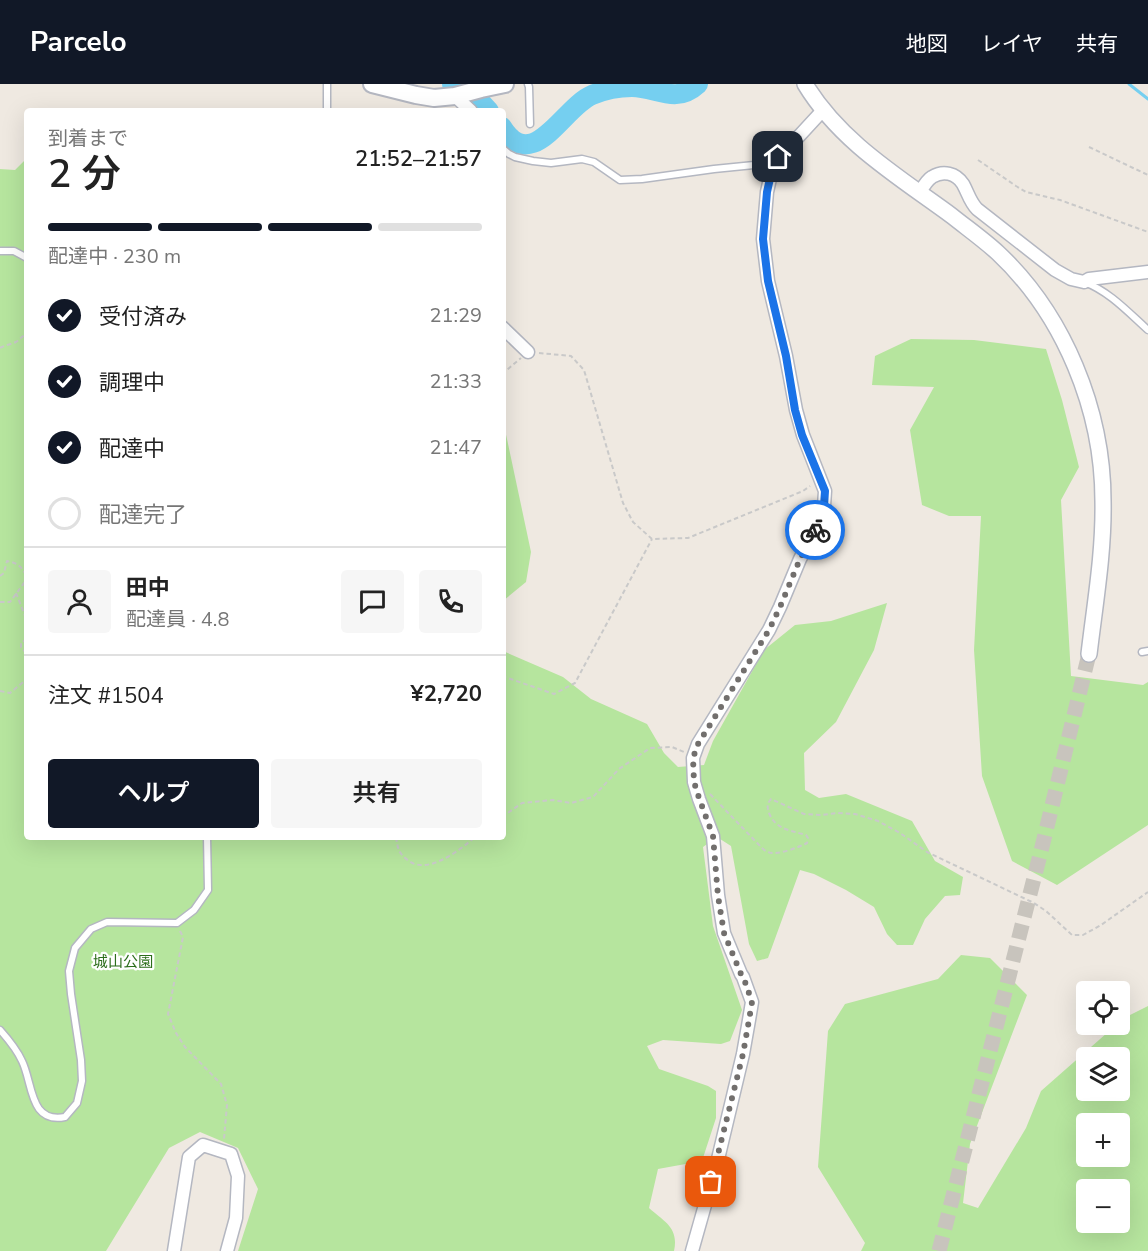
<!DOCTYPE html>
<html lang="ja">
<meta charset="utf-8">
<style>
:root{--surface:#fff;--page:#f6f6f6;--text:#222;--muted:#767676;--line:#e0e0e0;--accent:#111827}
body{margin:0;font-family:"Nunito Sans","Noto Sans JP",sans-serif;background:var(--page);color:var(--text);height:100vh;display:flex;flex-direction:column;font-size:22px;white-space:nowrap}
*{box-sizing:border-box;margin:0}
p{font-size:20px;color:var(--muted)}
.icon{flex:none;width:33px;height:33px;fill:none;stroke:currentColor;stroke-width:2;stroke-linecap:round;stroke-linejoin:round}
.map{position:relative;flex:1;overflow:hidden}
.panel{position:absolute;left:24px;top:24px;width:482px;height:732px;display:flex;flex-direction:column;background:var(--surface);border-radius:6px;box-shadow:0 6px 24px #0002}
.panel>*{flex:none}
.tools{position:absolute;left:1076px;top:897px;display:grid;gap:12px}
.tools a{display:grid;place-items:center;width:54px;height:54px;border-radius:6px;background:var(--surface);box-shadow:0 6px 24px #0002;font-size:30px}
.pin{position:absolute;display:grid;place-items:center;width:51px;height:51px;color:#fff;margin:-26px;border-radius:12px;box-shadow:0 3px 9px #0006}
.courier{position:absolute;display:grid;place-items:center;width:60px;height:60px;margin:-30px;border:4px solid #1a73e8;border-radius:50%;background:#fff;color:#222;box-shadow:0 2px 8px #0007}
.overview em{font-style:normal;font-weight:600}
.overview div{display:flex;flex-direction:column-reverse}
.overview{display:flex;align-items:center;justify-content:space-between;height:102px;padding:0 24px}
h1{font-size:39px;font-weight:600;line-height:45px}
.bar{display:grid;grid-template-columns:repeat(4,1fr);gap:9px 6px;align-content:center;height:72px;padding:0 24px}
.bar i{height:8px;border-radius:4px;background:var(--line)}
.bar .on{background:var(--accent)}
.bar p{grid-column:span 4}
.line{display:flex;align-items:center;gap:15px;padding:0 24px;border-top:2px solid var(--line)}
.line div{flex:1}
.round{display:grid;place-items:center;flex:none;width:63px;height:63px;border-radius:6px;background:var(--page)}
ol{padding:0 24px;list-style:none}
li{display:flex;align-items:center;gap:18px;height:66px}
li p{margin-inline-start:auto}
li .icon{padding:6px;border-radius:50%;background:var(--accent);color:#fff;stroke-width:4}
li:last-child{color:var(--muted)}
li i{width:33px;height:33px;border:3px solid var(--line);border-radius:50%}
.button{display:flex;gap:12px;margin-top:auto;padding:12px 24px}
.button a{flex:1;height:69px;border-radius:6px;background:var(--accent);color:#fff;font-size:24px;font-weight:600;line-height:69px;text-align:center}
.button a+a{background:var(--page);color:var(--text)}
header{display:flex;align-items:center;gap:36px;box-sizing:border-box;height:84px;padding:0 30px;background:var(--accent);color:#fff}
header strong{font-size:28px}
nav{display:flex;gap:33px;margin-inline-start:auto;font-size:21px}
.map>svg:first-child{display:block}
.green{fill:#b6e59e;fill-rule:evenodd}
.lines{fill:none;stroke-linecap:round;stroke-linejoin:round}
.stream{stroke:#75cff0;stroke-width:3}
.river{stroke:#75cff0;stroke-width:20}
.tertiary-tunnel{stroke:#c8c4bd;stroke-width:15;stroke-dasharray:15 8;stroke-linecap:butt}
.service-casing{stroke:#b4b7c1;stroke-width:9}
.minor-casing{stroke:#b4b7c1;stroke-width:15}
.tertiary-casing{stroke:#b4b7c1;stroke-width:18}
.secondary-casing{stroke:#b4b7c1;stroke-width:20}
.path{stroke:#c9c9c9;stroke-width:2;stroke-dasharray:4.5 3;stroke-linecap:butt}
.service{stroke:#fff;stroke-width:6}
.minor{stroke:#fff;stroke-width:12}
.tertiary{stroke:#fff;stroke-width:15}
.secondary{stroke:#fff;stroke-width:16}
.done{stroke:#726f6d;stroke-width:6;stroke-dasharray:0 10.8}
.route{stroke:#1a73e8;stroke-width:8}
.labels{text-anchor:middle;stroke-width:4.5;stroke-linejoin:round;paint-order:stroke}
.park-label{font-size:15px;fill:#2c6e1b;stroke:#fff}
</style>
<header>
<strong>Parcelo</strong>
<nav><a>地図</a><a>レイヤ</a><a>共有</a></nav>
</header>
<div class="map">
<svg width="1148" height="1167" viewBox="0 0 1148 1167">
<rect width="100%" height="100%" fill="#efe9e1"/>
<path class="green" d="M 27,74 L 27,753 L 502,753 L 503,567 L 563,593 L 591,615 L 647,640 L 664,669 L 678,683 L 704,681 L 713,657 L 764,566 L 795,541 L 831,537 L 887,519 L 874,566 L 836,638 L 804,669 L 805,706 L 819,714 L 846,710 L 912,737 L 935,777 L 963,793 L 960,811 L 945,812 L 925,835 L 913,861 L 897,861 L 887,850 L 874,823 L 846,806 L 814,790 L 800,786 L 768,874 L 757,877 L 749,860 L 731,762 L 717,753 L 703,763 L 713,842 L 742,926 L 730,957 L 721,960 L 663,956 L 647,962 L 659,985 L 708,1002 L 716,1007 L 716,1034 L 702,1077 L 658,1085 L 649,1124 C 665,1138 679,1144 674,1167 L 238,1167 L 258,1105 L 238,1064 L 200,1048 L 169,1064 L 106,1167 L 0,1167 L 0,85 L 15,86 Z
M 911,255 L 974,256 L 1046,265 L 1062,316 L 1079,383 L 1061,416 L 1071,592 L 1143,601 L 1148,598 L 1148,741 L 1057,801 L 1012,777 L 982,692 L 974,566 L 981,432 L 949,432 L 922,421 L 910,346 L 934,303 L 872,301 L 875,272 Z
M 503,338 L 507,355 L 531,468 L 526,498 L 503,517 Z
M 961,871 L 990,874 L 1027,911 L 970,1060 L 963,1119 L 978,1124 L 1026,1044 L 1041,1007 L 1116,941 L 1119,940 L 1119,938 L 1122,935 L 1148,922 L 1148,1167 L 861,1167 L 865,1159 L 818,1083 L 828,947 L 845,920 L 938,895 ZM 1086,974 L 1119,974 L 1119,1006 L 1086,1006 ZM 1086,1040 L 1119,1040 L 1119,1072 L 1086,1072 ZM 1086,1106 L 1119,1106 L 1119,1138 L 1086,1138 Z"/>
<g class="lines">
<path class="stream" d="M 1129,0 L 1148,15"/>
<path class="river" d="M 452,0 L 462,2 L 477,14 L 489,27
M 502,43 C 533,92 563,23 592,11 C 604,6 619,3 632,3 C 657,3 675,21 698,0"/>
<path class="tertiary-tunnel" d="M 939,1167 L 1042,763 L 1089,570"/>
<defs>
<path id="service" d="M 528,0 L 529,3 L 530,40
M 327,27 L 327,0
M 502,64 L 509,70 L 515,73 L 533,77 L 551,79 L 582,75 L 594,78 L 620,96 L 642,95 L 714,85 L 754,81 L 776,77
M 0,167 L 14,167 L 27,174
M 1084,198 C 1109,207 1129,229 1148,246
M 1142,568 L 1148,567
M 0,946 C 8,955 17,966 22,977 C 33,999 29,1040 65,1033 L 77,1019 L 82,997 L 81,976 L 71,910 L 69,887 L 75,864 L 91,845 L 107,838 L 177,839 L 194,826 L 208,806 L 207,753"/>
<path id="minor" d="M 455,12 L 471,27
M 920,108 C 923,103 927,96 932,93 C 943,86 956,89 963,100 C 968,109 970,118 977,125 L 1055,186 L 1071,195 L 1084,198 L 1089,195 L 1148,188
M 502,243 L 528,268
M 174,1167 L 189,1073 L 203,1061 L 231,1070 L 238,1092 L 236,1134 L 227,1167
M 692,1167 L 718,1075 L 743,970 L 749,936 L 752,918 L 743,893 L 741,890 L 724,849 L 718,811 L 713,752 L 699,715 L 694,698 L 693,674 L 698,660 L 769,546 L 780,523 L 800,475 L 821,434 L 824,422 L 825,407 L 803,351 L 796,326 L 786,272 L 768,197 L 763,155 L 767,108 L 771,90 L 777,76 L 824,25"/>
<path id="tertiary" d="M 805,0 C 840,58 899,93 952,132 C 967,144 984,156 998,169 C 1064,231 1103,326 1103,417 C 1104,468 1095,519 1089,570"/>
<path id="secondary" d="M 372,0 L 416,11 L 434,14 L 455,12 L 481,5 L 505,0"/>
</defs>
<use href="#service" class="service-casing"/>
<use href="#minor" class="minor-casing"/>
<use href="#tertiary" class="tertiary-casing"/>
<use href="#secondary" class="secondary-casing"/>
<path class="path" d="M 1089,63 L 1148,91
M 978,76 L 1016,102 L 1026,108 L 1060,116 L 1148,148
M 0,264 C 5,261 12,260 16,258 C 21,255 21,252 27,251
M 539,269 L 571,272 L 584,286 L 623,419 L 633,438 L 652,455 L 688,454 L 803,407 L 810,402
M 502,290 L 521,274
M 0,492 L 4,489 L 7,477 C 18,479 22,483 27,493
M 16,509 L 27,537
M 0,518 L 10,518 L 27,495
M 27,556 L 21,558 L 21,563 L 27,570
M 502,592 L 554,610 L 575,599 L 652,455
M 0,607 L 10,609 L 27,595
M 710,710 L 760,762 C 762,764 766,768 768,768 C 777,772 799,763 807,759 L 808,754 L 806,751 C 790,746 776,746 769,729 C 767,722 767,720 771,715 L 804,730 L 821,731 L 837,729 L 855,730 L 878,737 L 900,749 L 927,768 L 1034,819 L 1046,827 L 1072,851 L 1083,851 L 1101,841 L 1148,808
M 502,733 L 522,719 L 553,716 L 571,719 L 593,713 L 619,685 L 650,664 L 672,663 L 684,668
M 396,753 C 398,765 398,769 409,777 C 428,791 460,766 475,753
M 180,847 L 183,853 L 168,930 L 176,949 L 185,963 L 221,1000 L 227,1021 L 224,1055"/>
<use href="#service" class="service"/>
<use href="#minor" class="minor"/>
<use href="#tertiary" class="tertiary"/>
<use href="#secondary" class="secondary"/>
</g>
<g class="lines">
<path class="done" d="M 711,1098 L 743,970 L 749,936 L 752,918 L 743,892 L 741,890 L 724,849 L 718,812 L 713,752 L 699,714 L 694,698 L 693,674 L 698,660 L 769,546 L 780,523 L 800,475 L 815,446"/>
<path class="route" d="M 778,73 L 771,90 L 767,108 L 763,155 L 768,197 L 786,272 L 795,326 L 802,351 L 825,407 L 824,422 L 821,434 L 815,446"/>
</g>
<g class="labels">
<g class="park-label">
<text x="123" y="883">城山公園</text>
</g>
</g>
</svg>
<div class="tools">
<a><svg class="icon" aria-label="locate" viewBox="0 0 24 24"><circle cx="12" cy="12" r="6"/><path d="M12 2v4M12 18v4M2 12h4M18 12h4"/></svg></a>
<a><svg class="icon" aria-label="layers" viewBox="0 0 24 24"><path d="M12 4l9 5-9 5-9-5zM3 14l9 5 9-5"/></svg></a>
<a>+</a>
<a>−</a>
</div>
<div class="pin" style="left:711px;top:1098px;background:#ea580c"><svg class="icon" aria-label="bag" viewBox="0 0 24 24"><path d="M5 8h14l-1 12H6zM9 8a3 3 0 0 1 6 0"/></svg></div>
<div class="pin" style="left:778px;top:73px;background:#1f2937"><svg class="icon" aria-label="home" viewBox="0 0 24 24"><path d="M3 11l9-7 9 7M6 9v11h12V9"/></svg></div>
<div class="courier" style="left:815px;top:446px"><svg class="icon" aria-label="bike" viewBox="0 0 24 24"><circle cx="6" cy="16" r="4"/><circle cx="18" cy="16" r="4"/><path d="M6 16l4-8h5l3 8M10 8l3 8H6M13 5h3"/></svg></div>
<section class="panel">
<div class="overview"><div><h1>2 分</h1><p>到着まで</p></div><em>21:52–21:57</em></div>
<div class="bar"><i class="on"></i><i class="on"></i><i class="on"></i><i></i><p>配達中 · 230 m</p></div>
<ol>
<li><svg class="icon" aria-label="check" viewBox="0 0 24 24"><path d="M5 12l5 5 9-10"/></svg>受付済み<p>21:29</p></li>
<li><svg class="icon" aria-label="check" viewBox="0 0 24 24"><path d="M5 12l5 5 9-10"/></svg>調理中<p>21:33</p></li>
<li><svg class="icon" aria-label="check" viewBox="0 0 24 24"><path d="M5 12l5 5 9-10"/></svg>配達中<p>21:47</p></li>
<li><i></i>配達完了</li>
</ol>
<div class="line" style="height:108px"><a class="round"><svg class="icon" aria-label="person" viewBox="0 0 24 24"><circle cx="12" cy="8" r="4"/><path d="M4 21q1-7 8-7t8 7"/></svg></a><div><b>田中</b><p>配達員 · 4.8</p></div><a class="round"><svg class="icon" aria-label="chat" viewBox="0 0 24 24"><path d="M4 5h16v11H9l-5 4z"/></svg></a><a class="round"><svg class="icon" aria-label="phone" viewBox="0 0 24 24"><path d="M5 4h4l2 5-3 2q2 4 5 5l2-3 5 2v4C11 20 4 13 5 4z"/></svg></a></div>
<div class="line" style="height:78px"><div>注文 #1504</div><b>¥2,720</b></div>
<div class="button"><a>ヘルプ</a><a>共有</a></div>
</section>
</div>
